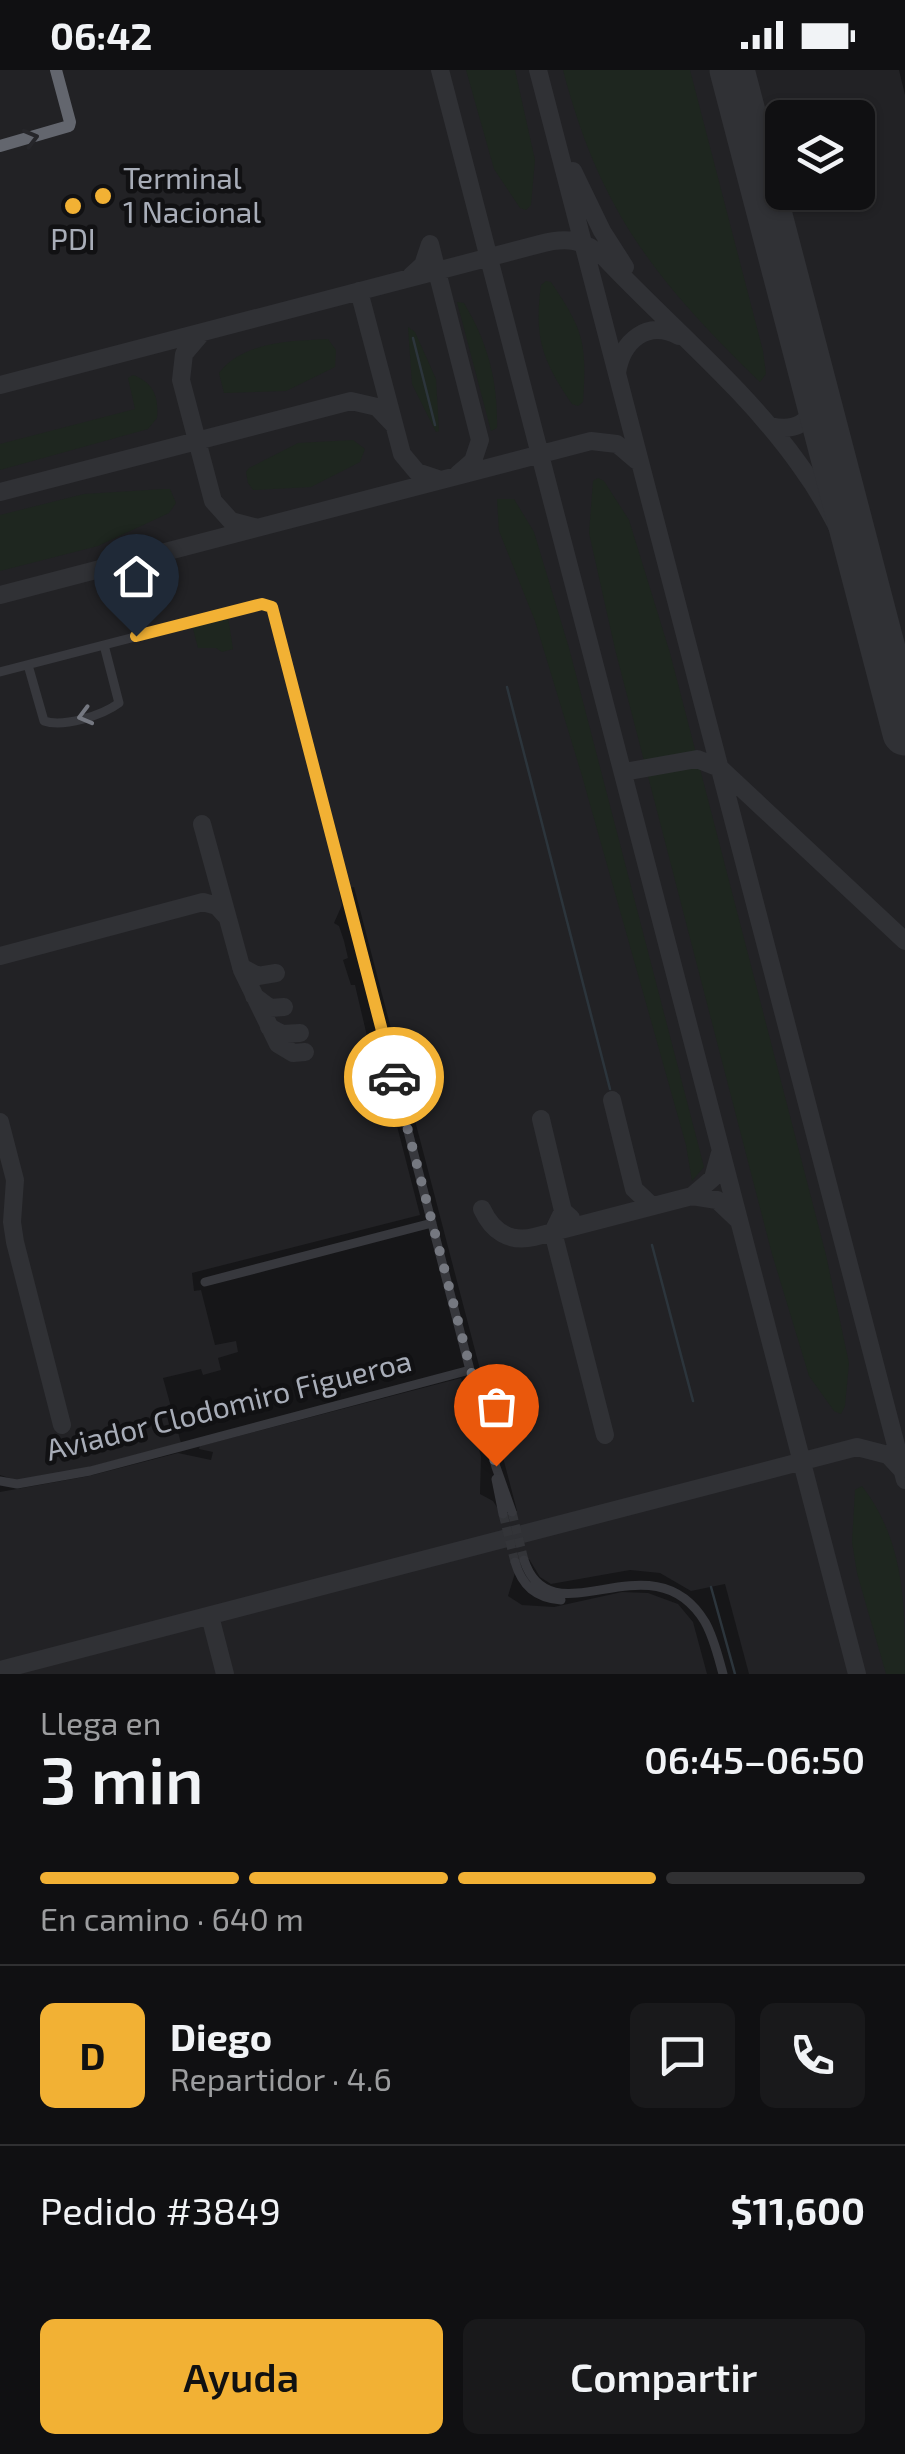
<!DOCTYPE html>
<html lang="es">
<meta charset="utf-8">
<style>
:root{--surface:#101012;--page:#19191b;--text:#f1f3f6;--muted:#9c9d9f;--line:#303032;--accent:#f2b134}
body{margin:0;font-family:"Exo 2",sans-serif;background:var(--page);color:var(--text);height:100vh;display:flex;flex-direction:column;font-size:38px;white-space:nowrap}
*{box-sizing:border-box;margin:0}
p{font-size:32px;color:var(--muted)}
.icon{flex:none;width:55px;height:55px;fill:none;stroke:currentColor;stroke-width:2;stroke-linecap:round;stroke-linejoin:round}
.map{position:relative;height:1604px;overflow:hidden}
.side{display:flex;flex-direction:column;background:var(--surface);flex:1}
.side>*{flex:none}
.controls{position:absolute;left:765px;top:30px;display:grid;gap:20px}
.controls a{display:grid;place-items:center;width:110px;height:110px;border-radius:15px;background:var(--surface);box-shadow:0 2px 8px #0004,0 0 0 2px var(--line);font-size:50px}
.pin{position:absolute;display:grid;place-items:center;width:85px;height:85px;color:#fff;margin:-102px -42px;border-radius:50% 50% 50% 0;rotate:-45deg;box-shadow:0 0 10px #0007}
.pin .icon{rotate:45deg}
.courier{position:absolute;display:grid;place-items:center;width:100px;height:100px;margin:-50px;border:8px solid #f2b134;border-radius:50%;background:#fff;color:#222;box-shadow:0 2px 12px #0007}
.headline em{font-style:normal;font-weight:600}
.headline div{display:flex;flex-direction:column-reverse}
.headline{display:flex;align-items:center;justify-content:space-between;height:170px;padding:0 40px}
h1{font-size:65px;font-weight:600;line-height:75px}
.bar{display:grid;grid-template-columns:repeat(4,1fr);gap:15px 10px;align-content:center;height:120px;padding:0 40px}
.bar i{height:12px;border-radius:8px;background:var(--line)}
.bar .current{background:var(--accent)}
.bar p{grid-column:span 4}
.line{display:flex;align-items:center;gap:25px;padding:0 40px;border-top:2px solid var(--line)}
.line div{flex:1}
.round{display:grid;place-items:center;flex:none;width:105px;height:105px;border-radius:15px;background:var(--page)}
.action{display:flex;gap:20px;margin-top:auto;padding:20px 40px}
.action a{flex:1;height:115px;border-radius:15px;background:var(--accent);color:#111;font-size:40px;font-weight:600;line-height:115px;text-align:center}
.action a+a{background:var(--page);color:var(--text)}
.status{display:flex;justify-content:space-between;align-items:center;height:70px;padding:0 50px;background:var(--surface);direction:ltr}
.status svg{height:28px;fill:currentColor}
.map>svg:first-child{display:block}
.built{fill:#222225;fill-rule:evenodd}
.green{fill:#1e261f}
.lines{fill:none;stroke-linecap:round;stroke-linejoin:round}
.stream{stroke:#2c353c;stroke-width:2.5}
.taxiway{stroke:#303135;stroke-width:18}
.runway{stroke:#303135;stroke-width:45}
.minor-tunnel{stroke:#333438;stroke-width:9;stroke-dasharray:9 4.5;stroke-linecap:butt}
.minor{stroke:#37383d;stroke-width:9}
.highway{stroke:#63666e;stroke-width:12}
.oneway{stroke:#26262a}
.oneway2{stroke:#757881}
.done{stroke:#757880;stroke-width:10;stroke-dasharray:0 18}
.route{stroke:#f2b134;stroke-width:12}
.poi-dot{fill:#f2b134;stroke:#111113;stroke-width:4}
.labels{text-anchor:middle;stroke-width:9;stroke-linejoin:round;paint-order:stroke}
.poi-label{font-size:30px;fill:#a8adb8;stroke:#111113;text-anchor:start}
.street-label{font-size:30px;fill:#a8adb8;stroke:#111113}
</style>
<div class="status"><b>06:42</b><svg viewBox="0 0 49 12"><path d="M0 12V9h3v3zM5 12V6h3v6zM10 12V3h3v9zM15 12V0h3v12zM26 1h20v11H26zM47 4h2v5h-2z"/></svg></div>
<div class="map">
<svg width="905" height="1604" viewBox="0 0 905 1604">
<rect width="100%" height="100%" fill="#161618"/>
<path class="built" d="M 0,0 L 899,0 L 905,25 L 905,1604 L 749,1604 L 725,1514 L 691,1521 L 660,1503 L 630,1500 L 551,1514 L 540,1507 L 529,1489 L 514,1493 L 515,1503 L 508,1526 L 522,1535 L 554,1537 L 622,1522 L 648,1523 L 678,1534 L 693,1552 L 707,1604 L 0,1604 L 0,1422 L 89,1406 L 178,1383 L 211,1390 L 213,1382 L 199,1379 L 200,1376 L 461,1308 L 481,1387 L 480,1424 L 493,1431 L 502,1445 L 517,1441 L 354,817 L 339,821 L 342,835 L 334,853 L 339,856 L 344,871 L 348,888 L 343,890 L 351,915 L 355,915 L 371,983 L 369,988 L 372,994 L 381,994 L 420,1145 L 192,1203 L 194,1221 L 201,1220 L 215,1275 L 236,1271 L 238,1282 L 218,1288 L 221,1300 L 203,1305 L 201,1299 L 163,1308 L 181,1373 L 74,1401 L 18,1411 L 0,1405 ZM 782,48 L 858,48 L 858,122 L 782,122 Z"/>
<path class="green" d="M 466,0 L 515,0 L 535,90 L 531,135 L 526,140 L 520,138 L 494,99 Z
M 563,0 L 690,0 L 763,281 L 766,304 L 760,312 C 657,212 600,142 563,0 Z
M 546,211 L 551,212 C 584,261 587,273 583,332 L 578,336 L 572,334 C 542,290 534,268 541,215 Z
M 457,232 L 464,233 C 488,273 498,311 497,358 L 491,361 Z
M 408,257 L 415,262 L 436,309 L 439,361 L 436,362 L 412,314 Z
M 328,269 L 336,280 L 335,297 L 286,321 L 224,323 L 219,303 C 243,271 292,271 328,269 Z
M 133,305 C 154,313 159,327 157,348 L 148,359 L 0,400 L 0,374 L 135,339 L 128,308 Z
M 353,370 L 365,379 L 360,392 L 311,417 L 253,420 L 248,413 L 246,402 L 249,398 L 298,373 Z
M 598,408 L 604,411 L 629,450 L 670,583 L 826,1185 L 849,1293 L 845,1336 L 841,1344 L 834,1341 L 809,1306 L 772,1184 L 615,579 L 589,463 L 593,411 Z
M 164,419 L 170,419 L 176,433 L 169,443 L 98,476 L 0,501 L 0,445 L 84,424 Z
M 497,429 L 514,429 L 534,462 L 569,578 L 704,1097 L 692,1111 L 686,1075 L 582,706 L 535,551 L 499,461 Z
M 228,547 L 233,579 L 222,582 L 216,578 L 198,578 L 192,555 Z
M 862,1416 C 905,1472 905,1534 905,1604 L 886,1604 L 857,1503 L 852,1472 L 855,1420 Z"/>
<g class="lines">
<path class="stream" d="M 413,268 L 435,355
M 507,617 L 610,1019
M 652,1175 L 693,1331
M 711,1517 L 735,1604"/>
<path class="taxiway" d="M 440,0 L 857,1604
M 538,0 L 905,1410
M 573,101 L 602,161 L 625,197
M 411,206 L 423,195 L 430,174 L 480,370 L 473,391 L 458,404
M 359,221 L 402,384 L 417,402 L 438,409
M 201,264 L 184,284 L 181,310 L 213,431 L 231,451 L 254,457
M 617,303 C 622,271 647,249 679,266
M 0,315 L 540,174 C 566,167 584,169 605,188 C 669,256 744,317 799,394 C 836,444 859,500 878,559
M 770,356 C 795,362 811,353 818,328
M 0,422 L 351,331 L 377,337 L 394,355
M 0,525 L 591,371 L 617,374 L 637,391
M 624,702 L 697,689 L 720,698 L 905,871
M 202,754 L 242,900 L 278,974 L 293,983 L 305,982
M 0,886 L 203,832 L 217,836 L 225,845
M 241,897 L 258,906 L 276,903
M 254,926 L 270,938 L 284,937
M 269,957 L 282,964 L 300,963
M 612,1030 L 634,1119 L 652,1136
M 541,1049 L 563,1141 L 571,1148
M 0,1052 L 15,1110 L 12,1152 L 15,1172 L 62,1355
M 692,1126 L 717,1130 L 737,1149
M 482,1139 C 492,1161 509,1173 534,1167 L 692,1126 L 713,1108 L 720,1083
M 563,1141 L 553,1162 L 605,1365
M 210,1546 L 225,1604
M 0,1600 L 857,1377 L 888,1385 L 901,1399"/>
<path class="runway" d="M 732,0 L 905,663"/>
<path class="minor-tunnel" d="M 512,1442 L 524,1490
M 503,1444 L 515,1492"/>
<path class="minor" d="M 28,595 L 44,651 C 63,658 103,645 119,633 L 104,575
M 0,602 L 262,534 L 272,537 L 470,1300 L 496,1397 L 512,1442
M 205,1212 L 432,1153
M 496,1409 L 503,1444
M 0,1411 L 17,1414 L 90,1401 L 470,1300
M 524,1490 C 551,1573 652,1464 705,1552 C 714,1568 718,1586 723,1604
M 515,1492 C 522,1516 536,1528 561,1530"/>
<path class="highway" d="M 0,76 L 69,56 L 70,52 L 56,0"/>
</g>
<defs><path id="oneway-chevron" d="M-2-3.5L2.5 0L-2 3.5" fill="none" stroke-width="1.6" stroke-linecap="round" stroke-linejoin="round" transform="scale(2.5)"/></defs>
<use class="oneway" href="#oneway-chevron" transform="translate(31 68) rotate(-15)"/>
<use class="oneway2" href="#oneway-chevron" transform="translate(85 646) rotate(165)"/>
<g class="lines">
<path class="done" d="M 394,1007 L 496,1396"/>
<path class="route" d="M 136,566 L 262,534 L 272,537 L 394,1007"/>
</g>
<g class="poi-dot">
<circle cx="103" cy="126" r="10"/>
<circle cx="73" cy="136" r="10"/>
</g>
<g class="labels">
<g class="poi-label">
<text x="123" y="119">Terminal<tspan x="123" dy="34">1 Nacional</tspan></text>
<text x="73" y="180" text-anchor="middle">PDI</text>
</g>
<g class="street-label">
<text transform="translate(229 1336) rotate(-14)" y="10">Aviador Clodomiro Figueroa</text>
</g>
</g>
</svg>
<div class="controls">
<a><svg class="icon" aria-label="layers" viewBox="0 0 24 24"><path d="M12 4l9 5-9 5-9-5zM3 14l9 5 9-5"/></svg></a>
</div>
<div class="pin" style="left:496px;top:1396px;background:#ea580c"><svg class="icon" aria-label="bag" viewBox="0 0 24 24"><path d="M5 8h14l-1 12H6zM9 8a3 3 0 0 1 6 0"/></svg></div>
<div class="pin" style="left:136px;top:566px;background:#1f2937"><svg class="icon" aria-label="home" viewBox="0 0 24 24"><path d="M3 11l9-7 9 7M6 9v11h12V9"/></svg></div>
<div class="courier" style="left:394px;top:1007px"><svg class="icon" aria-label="car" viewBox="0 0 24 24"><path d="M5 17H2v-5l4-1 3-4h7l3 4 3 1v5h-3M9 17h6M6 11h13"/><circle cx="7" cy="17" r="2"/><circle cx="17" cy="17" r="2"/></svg></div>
</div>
<section class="side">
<div class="headline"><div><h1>3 min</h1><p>Llega en</p></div><em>06:45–06:50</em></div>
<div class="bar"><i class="current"></i><i class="current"></i><i class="current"></i><i></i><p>En camino · 640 m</p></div>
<div class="line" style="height:180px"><b class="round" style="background:var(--accent);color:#111">D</b><div><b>Diego</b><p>Repartidor · 4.6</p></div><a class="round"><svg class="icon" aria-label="chat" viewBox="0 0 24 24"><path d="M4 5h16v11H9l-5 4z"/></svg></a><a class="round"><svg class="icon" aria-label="phone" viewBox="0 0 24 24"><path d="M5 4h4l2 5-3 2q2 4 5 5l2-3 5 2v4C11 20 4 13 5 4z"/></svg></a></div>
<div class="line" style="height:130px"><div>Pedido #3849</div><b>$11,600</b></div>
<div class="action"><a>Ayuda</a><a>Compartir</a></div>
</section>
